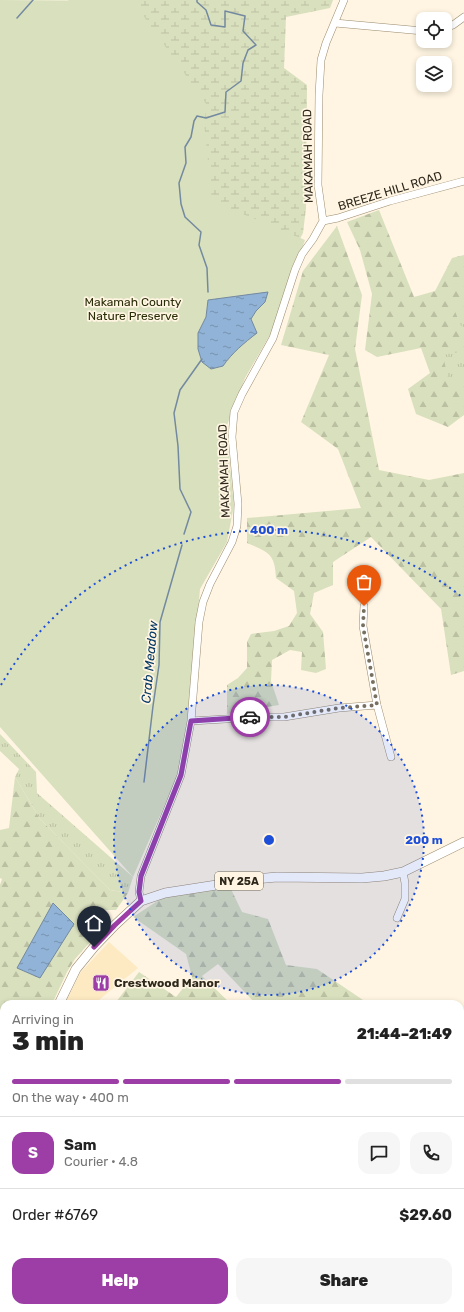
<!DOCTYPE html>
<meta charset="utf-8">
<style>
:root{--surface:#fff;--page:#f6f6f6;--text:#222;--muted:#767676;--line:#e0e0e0;--accent:#9d3ea7}
body{margin:0;font-family:Rubik,sans-serif;background:var(--page);color:var(--text);height:100vh;display:flex;flex-direction:column;font-size:15px;white-space:nowrap}
*{box-sizing:border-box;margin:0}
p{font-size:13px;color:var(--muted)}
.icon{flex:none;width:22px;height:22px;fill:none;stroke:currentColor;stroke-width:2;stroke-linecap:round;stroke-linejoin:round}
.map{position:relative;flex:1;overflow:hidden}
.details{position:absolute;left:0px;top:1000px;width:464px;height:312px;display:flex;flex-direction:column;background:var(--surface);border-radius:12px 12px 0 0;box-shadow:0 2px 6px #0003}
.details>*{flex:none}
.tools{position:absolute;left:416px;top:12px;display:grid;gap:8px}
.tools a{display:grid;place-items:center;width:36px;height:36px;border-radius:8px;background:var(--surface);box-shadow:0 2px 6px #0003;font-size:20px}
.pin{position:absolute;display:grid;place-items:center;width:34px;height:34px;color:#fff;margin:-41px -17px;border-radius:50% 50% 50% 0;rotate:-45deg;box-shadow:0 0 4px #0007}
.pin .icon{rotate:45deg}
.courier{position:absolute;display:grid;place-items:center;width:40px;height:40px;margin:-20px;border:3px solid #9d3ea7;border-radius:50%;background:#fff;color:#222;box-shadow:0 1px 5px #0007}
.head em{font-style:normal;font-weight:800}
.head div{display:flex;flex-direction:column-reverse}
.head{display:flex;align-items:center;justify-content:space-between;height:68px;padding:0 12px}
h1{font-size:26px;font-weight:800;line-height:30px}
.bar{display:grid;grid-template-columns:repeat(4,1fr);gap:6px 4px;align-content:center;height:48px;padding:0 12px}
.bar i{height:5px;border-radius:3px;background:var(--line)}
.bar .selected{background:var(--accent)}
.bar p{grid-column:span 4}
.line{display:flex;align-items:center;gap:10px;padding:0 12px;border-top:1px solid var(--line)}
.line div{flex:1}
.round{display:grid;place-items:center;flex:none;width:42px;height:42px;border-radius:12px;background:var(--page)}
.action{display:flex;gap:8px;margin-top:auto;padding:8px 12px}
.action a{flex:1;height:46px;border-radius:12px;background:var(--accent);color:#fff;font-size:16px;font-weight:800;line-height:46px;text-align:center}
.action a+a{background:var(--page);color:var(--text)}
.map>svg:first-child{display:block}
.built{fill:#feeac2}
.grass{fill:url(#grass-tufts)}
.forest{fill:url(#forest-firs)}
.wetland{fill:url(#wetland-marsh)}
.park{fill:#d9e0be}
.water{fill:url(#water-ripples);stroke:#73899f}
.lines{fill:none;stroke-linecap:round;stroke-linejoin:round}
.stream{stroke:#73899f;stroke-width:1.5}
.minor-casing{stroke:#9b8b6e;stroke-width:8}
.major-casing{stroke:#9b8b6e;stroke-width:10}
.minor{stroke:#fff;stroke-width:7}
.major{stroke:#fff;stroke-width:9}
.done{stroke:#777061;stroke-width:4;stroke-dasharray:0 7.2}
.route{stroke:#9d3ea7;stroke-width:5}
.ring{fill:none;stroke:#1d4ed8;stroke-width:2;stroke-dasharray:2 4}
.labels{text-anchor:middle;stroke-width:3.5;stroke-linejoin:round;paint-order:stroke}
.shield{fill:#fff5e2;stroke:#6d6657;stroke-width:1}
.shield-label{font-size:11px;font-weight:bold;fill:#2e281c}
.street-label{font-size:12px;fill:#2e281c;stroke:#fff5e2}
.park-label{font-size:12px;fill:#282d07;stroke:#fff5e2}
.poi-label{font-size:12px;font-weight:bold;fill:#2e281c;stroke:#fff5e2;text-anchor:start}
.water-label{font-size:13px;font-style:italic;fill:#033764;stroke:#fff5e2}
.centre{fill:#1d4ed8;stroke:#fff5e2;stroke-width:2}
.ring-label{font-size:12px;text-anchor:middle;font-weight:bold;fill:#1d4ed8;stroke:#fff5e2;stroke-width:3.5;stroke-linejoin:round;paint-order:stroke}
</style>
<div class="map">
<svg width="464" height="1312" viewBox="0 0 464 1312">
<defs>
<pattern id="grass-tufts" width="24" height="20" patternUnits="userSpaceOnUse"><rect width="24" height="20" fill="#d9e0be"/><path d="M3 7l-1-3M5 7V3M7 7l1-3M15 17l-1-3M17 17v-4M19 17l1-3" fill="none" stroke="#bbc0a3"/></pattern>
<pattern id="forest-firs" width="22" height="20" patternUnits="userSpaceOnUse"><rect width="22" height="20" fill="#d9e0be"/><path d="M5 1l3.5 6h-7zM16 11l3.5 6h-7z" fill="#bbc0a3"/></pattern>
<pattern id="wetland-marsh" width="20" height="14" patternUnits="userSpaceOnUse"><rect width="20" height="14" fill="#d9e0be"/><path d="M1 5h8M5 5V1M11 12h8M15 12V8" fill="none" stroke="#bbc0a3"/></pattern>
<pattern id="water-ripples" width="26" height="14" patternUnits="userSpaceOnUse"><rect width="26" height="14" fill="#91b3d7"/><path d="M2 4q2-2 4 0t4 0M15 11q2-2 4 0t4 0" fill="none" stroke="#7792ae"/></pattern>
</defs>
<rect width="100%" height="100%" fill="#fff5e2"/>
<path class="built" d="M 109,942 L 138,968 L 100,999 L 98,1004 L 65,1004 L 80,973 Z
M 3,1013 L 4,1013 L 4,1181 L 0,1182 L 0,1016 Z"/>
<path class="grass" d="M 464,289 L 464,392 L 443,386 L 424,300 Z
M 0,734 L 36,772 L 37,793 L 133,877 L 128,893 L 110,890 L 40,819 L 15,777 L 19,769 L 0,751 Z"/>
<path class="forest" d="M 379,210 L 414,297 L 435,291 L 452,258 L 464,255 L 464,309 L 454,309 L 461,326 L 464,327 L 464,351 L 443,355 L 448,379 L 464,383 L 464,415 L 448,427 L 416,414 L 408,389 L 430,373 L 421,348 L 377,357 L 365,350 L 372,294 L 360,250 L 347,222 Z
M 337,226 L 362,295 L 355,349 L 379,470 L 429,480 L 464,473 L 464,671 L 451,675 L 441,609 L 371,537 L 333,562 L 333,585 L 314,593 L 310,614 L 323,632 L 326,669 L 316,673 L 301,670 L 302,652 L 290,650 L 272,660 L 271,681 L 279,705 L 227,714 L 227,685 L 238,678 L 247,668 L 247,642 L 251,634 L 274,631 L 289,626 L 297,613 L 294,591 L 276,578 C 275,554 269,552 247,543 L 247,518 L 361,508 L 338,449 L 301,422 L 329,355 L 281,345 L 303,271 Z
M 15,777 L 40,819 L 110,890 L 128,893 L 116,910 L 105,910 L 91,923 L 99,932 L 75,959 L 67,972 L 52,1004 L 4,1004 L 4,1011 L 0,1017 L 0,885 L 2,879 L 0,878 L 0,830 L 9,828 Z
M 230,887 L 242,912 L 268,919 L 286,965 L 317,969 L 369,1004 L 256,1004 L 218,964 L 202,976 L 231,1004 L 67,1004 L 68,1002 L 116,1002 L 139,972 L 176,997 L 192,977 L 186,954 L 133,917 L 162,898 Z
M 460,1150 L 464,1150 L 464,1172 L 460,1170 Z
M 77,1308 L 168,1308 L 103,1312 L 74,1312 Z"/>
<path class="wetland" d="M 68,0 L 333,0 L 330,8 L 286,17 L 284,68 L 307,85 L 306,208 L 303,233 L 281,275 L 205,276 Z"/>
<path class="park" d="M 0,0 L 133,1 L 207,105 L 204,122 L 212,201 L 305,240 L 271,333 L 245,378 L 226,428 L 234,505 L 227,542 L 200,589 L 190,706 L 179,772 L 133,877 L 0,727 Z"/>
<path class="water" d="M 268,292 L 265,302 L 256,311 L 251,319 L 257,333 C 244,343 232,353 223,366 L 211,369 L 202,362 L 198,349 L 198,333 L 206,317 L 208,300 Z
M 53,903 L 74,924 L 40,978 L 17,968 Z"/>
<g class="lines">
<path class="stream" d="M 197,0 L 197,2 L 206,10 L 211,25 L 225,27 L 225,11 L 245,16 L 243,31 L 256,45 L 248,50 L 243,63 L 241,81 L 226,92 L 225,112 L 206,118 L 197,116 L 194,121 L 191,137 L 185,147 L 186,163 L 179,183 L 181,204 L 185,217 L 201,232 L 199,245 L 207,268 L 208,292
M 17,18 L 33,0
M 184,534 L 191,512 L 180,489 L 178,446 L 174,413 L 180,390 L 202,359
M 144,782 L 153,706 L 159,665 L 160,622 L 182,545"/>
<defs>
<path id="minor" d="M 335,23 L 423,31
M 445,28 L 453,25 L 464,17
M 323,221 L 338,218 L 390,201 L 464,181
M 364,606 L 363,626 L 377,705 L 391,757
M 191,721 L 260,717 L 284,717 L 339,708 L 377,705
M 141,901 L 139,892 L 141,876 L 181,775 L 191,721 L 199,622 L 203,602 L 210,584 L 232,542 L 237,526 L 238,504 L 232,437 L 234,412 L 242,394 L 273,338 L 295,270 L 302,254 L 313,239 L 323,221 L 318,185 L 319,95 L 321,60 L 326,43 L 344,0
M 397,918 L 405,899 L 405,883 L 403,872
M 460,1112 L 464,1113
M 0,1229 L 4,1229
M 246,1308 L 247,1312
M 377,1308 L 377,1312"/>
<path id="major" d="M 59,1004 L 76,969 L 94,947 L 115,925 L 141,901 L 165,893 L 255,879 L 277,877 L 362,878 L 384,876 L 403,872 L 464,842
M 0,1111 L 4,1106"/>
</defs>
<use href="#minor" class="minor-casing"/>
<use href="#major" class="major-casing"/>
<use href="#minor" class="minor"/>
<use href="#major" class="major"/>
</g>
<g class="lines">
<path class="done" d="M 250,717 L 284,717 L 339,708 L 377,705 L 363,626 L 364,606"/>
<path class="route" d="M 94,947 L 115,925 L 141,901 L 139,892 L 141,876 L 181,775 L 191,721 L 250,717"/>
</g>
<circle cx="269" cy="840" r="155" fill="#1d4ed8" fill-opacity=".12"/>
<g class="ring">
<circle cx="269" cy="840" r="155"/>
<path d="M1 685A310 310 0 0 1 462 597"/>
</g>
<defs>
<symbol id="restaurant-square" viewBox="-11 -11 22 22"><rect x="-9" y="-9" width="18" height="18" rx="4" fill="#9d3ea7" stroke="#fff5e2"/><path d="M-5-6h1v4h1v-4h1v4h1v-4h1v5L-1.5 .5V6h-2V.5L-5-1ZM5-6V6H3V1.5H1.5Q1.5-4 5-6Z" fill="#fff"/></symbol>
</defs>
<g fill-rule="evenodd">
<use href="#restaurant-square" x="91" y="973" width="20" height="20"/>
</g>
<g class="labels">
<rect class="shield" x="215" y="872" width="48" height="18" rx="3"/>
<g class="shield-label">
<text x="239" y="885">NY 25A</text>
</g>
<g class="street-label">
<text transform="translate(308 156) rotate(-91)" y="4">MAKAMAH ROAD</text>
<text transform="translate(390 191) rotate(-17)" y="4">BREEZE HILL ROAD</text>
<text transform="translate(224 471) rotate(-92)" y="4">MAKAMAH ROAD</text>
</g>
<g class="park-label">
<text x="133" y="306">Makamah County<tspan x="133" dy="14">Nature Preserve</tspan></text>
</g>
<g class="poi-label">
<text x="114" y="987">Crestwood Manor</text>
</g>
<g class="water-label">
<text transform="translate(149 662) rotate(-85)" y="5">Crab Meadow</text>
</g>
</g>
<circle cx="269" cy="840" r="6" class="centre"/>
<g class="ring-label">
<text x="269" y="534">400 m</text>
<text x="424" y="844">200 m</text>
</g>
</svg>
<div class="tools">
<a><svg class="icon" aria-label="locate" viewBox="0 0 24 24"><circle cx="12" cy="12" r="6"/><path d="M12 2v4M12 18v4M2 12h4M18 12h4"/></svg></a>
<a><svg class="icon" aria-label="layers" viewBox="0 0 24 24"><path d="M12 4l9 5-9 5-9-5zM3 14l9 5 9-5"/></svg></a>
</div>
<div class="pin" style="left:364px;top:606px;background:#ea580c"><svg class="icon" aria-label="bag" viewBox="0 0 24 24"><path d="M5 8h14l-1 12H6zM9 8a3 3 0 0 1 6 0"/></svg></div>
<div class="pin" style="left:94px;top:947px;background:#1f2937"><svg class="icon" aria-label="home" viewBox="0 0 24 24"><path d="M3 11l9-7 9 7M6 9v11h12V9"/></svg></div>
<div class="courier" style="left:250px;top:717px"><svg class="icon" aria-label="car" viewBox="0 0 24 24"><path d="M5 17H2v-5l4-1 3-4h7l3 4 3 1v5h-3M9 17h6M6 11h13"/><circle cx="7" cy="17" r="2"/><circle cx="17" cy="17" r="2"/></svg></div>
<section class="details">
<div class="head"><div><h1>3 min</h1><p>Arriving in</p></div><em>21:44–21:49</em></div>
<div class="bar"><i class="selected"></i><i class="selected"></i><i class="selected"></i><i></i><p>On the way · 400 m</p></div>
<div class="line" style="height:72px"><b class="round" style="background:var(--accent);color:#fff">S</b><div><b>Sam</b><p>Courier · 4.8</p></div><a class="round"><svg class="icon" aria-label="chat" viewBox="0 0 24 24"><path d="M4 5h16v11H9l-5 4z"/></svg></a><a class="round"><svg class="icon" aria-label="phone" viewBox="0 0 24 24"><path d="M5 4h4l2 5-3 2q2 4 5 5l2-3 5 2v4C11 20 4 13 5 4z"/></svg></a></div>
<div class="line" style="height:52px"><div>Order #6769</div><b>$29.60</b></div>
<div class="action"><a>Help</a><a>Share</a></div>
</section>
</div>
